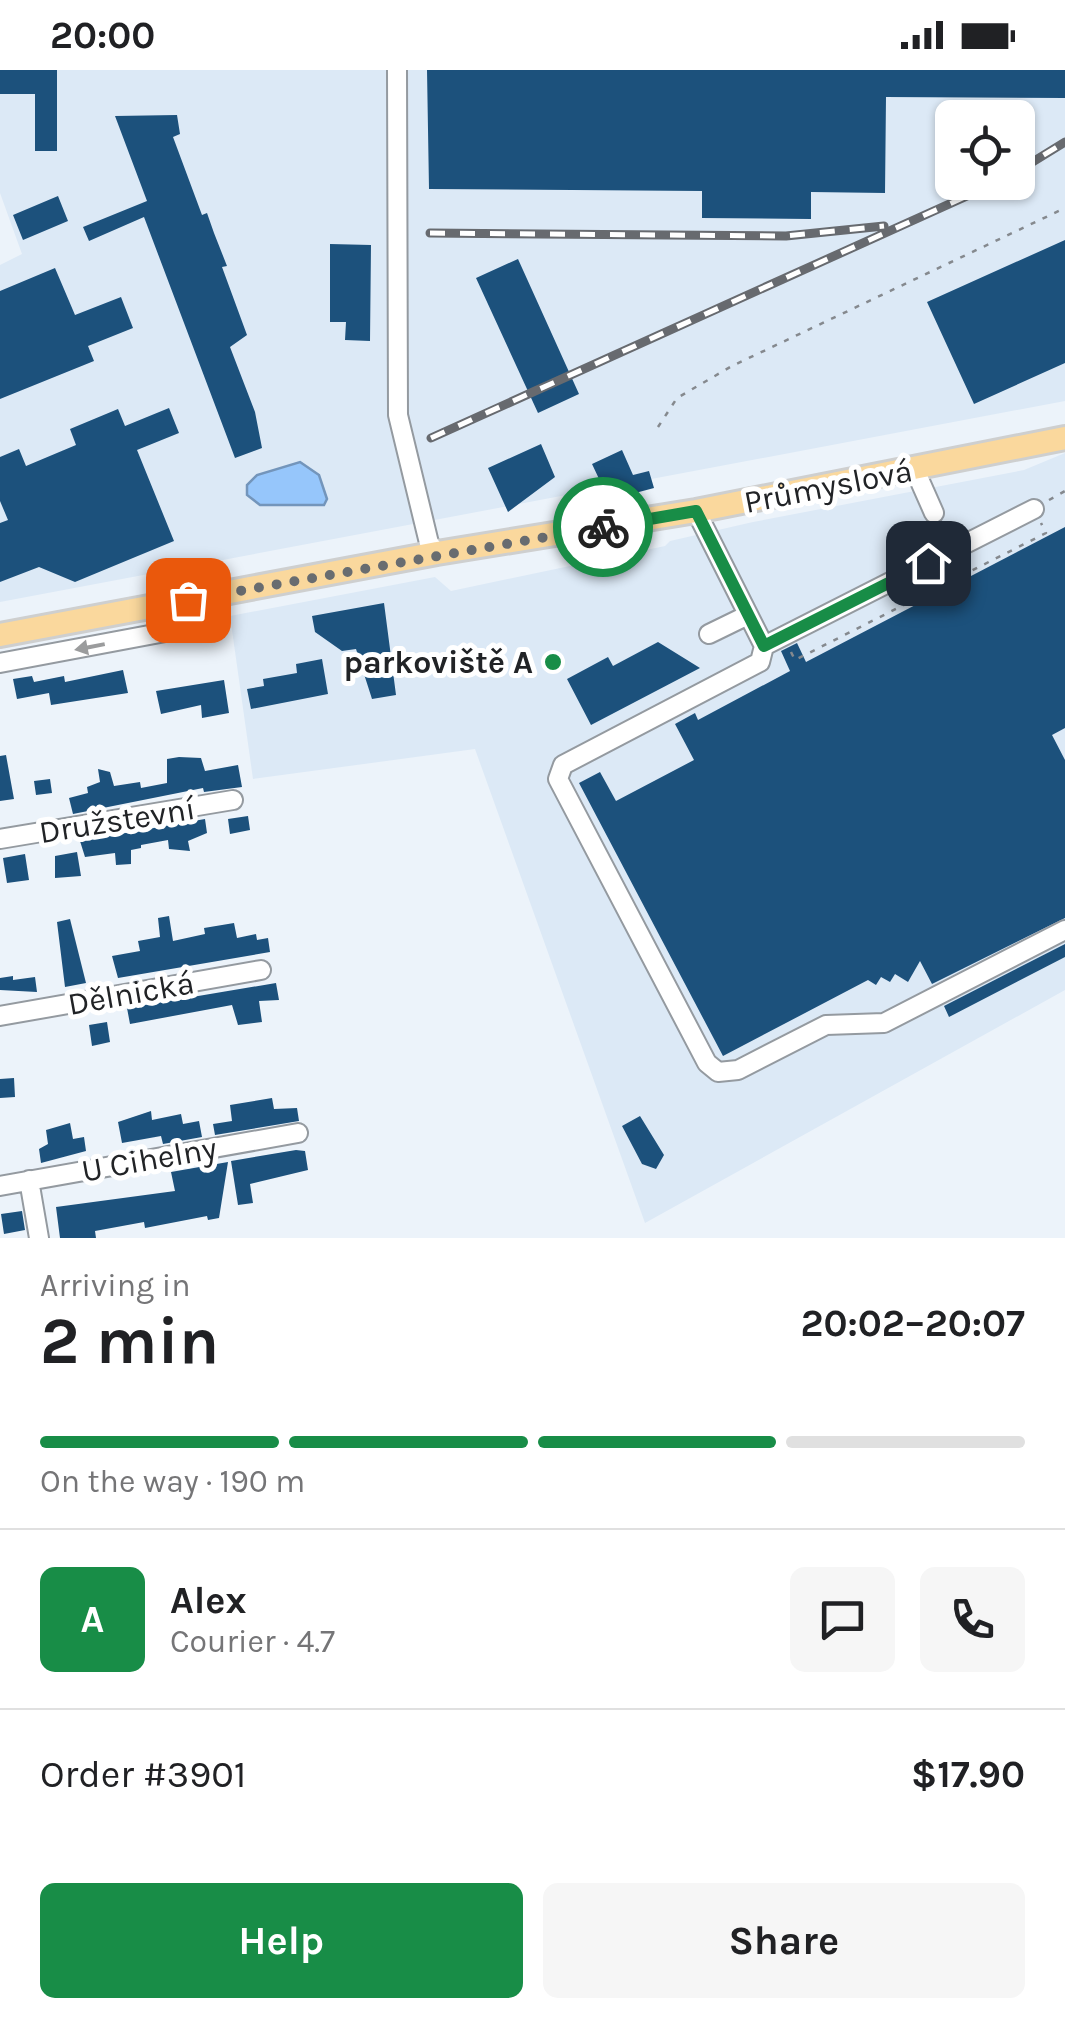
<!DOCTYPE html>
<meta charset="utf-8">
<style>
:root{--surface:#fff;--page:#f6f6f6;--text:#202124;--muted:#757577;--line:#e0e0e0;--accent:#188d47}
body{margin:0;font-family:Karla,sans-serif;background:var(--page);color:var(--text);height:100vh;display:flex;flex-direction:column;font-size:38px;white-space:nowrap}
*{box-sizing:border-box;margin:0}
p{font-size:32px;color:var(--muted)}
.icon{flex:none;width:55px;height:55px;fill:none;stroke:currentColor;stroke-width:2;stroke-linecap:round;stroke-linejoin:round}
.map{position:relative;height:1168px;overflow:hidden}
.drawer{display:flex;flex-direction:column;background:var(--surface);flex:1}
.drawer>*{flex:none}
.controls{position:absolute;left:935px;top:30px;display:grid;gap:20px}
.controls a{display:grid;place-items:center;width:100px;height:100px;border-radius:15px;background:var(--surface);box-shadow:0 2px 8px #0004;font-size:50px}
.pin{position:absolute;display:grid;place-items:center;width:85px;height:85px;color:#fff;margin:-42px;border-radius:20px;box-shadow:0 5px 15px #0006}
.courier{position:absolute;display:grid;place-items:center;width:100px;height:100px;margin:-50px;border:8px solid #188d47;border-radius:50%;background:#fff;color:#222;box-shadow:0 2px 12px #0007}
.head em{font-style:normal;font-weight:700}
.head div{display:flex;flex-direction:column-reverse}
.head{display:flex;align-items:center;justify-content:space-between;height:170px;padding:0 40px}
h1{font-size:65px;font-weight:700;line-height:75px}
.bar{display:grid;grid-template-columns:repeat(4,1fr);gap:15px 10px;align-content:center;height:120px;padding:0 40px}
.bar i{height:12px;border-radius:8px;background:var(--line)}
.bar .active{background:var(--accent)}
.bar p{grid-column:span 4}
.line{display:flex;align-items:center;gap:25px;padding:0 40px;border-top:2px solid var(--line)}
.line div{flex:1}
.round{display:grid;place-items:center;flex:none;width:105px;height:105px;border-radius:15px;background:var(--page)}
.cta{display:flex;gap:20px;margin-top:auto;padding:20px 40px}
.cta a{flex:1;height:115px;border-radius:15px;background:var(--accent);color:#fff;font-size:40px;font-weight:700;line-height:115px;text-align:center}
.cta a+a{background:var(--page);color:var(--text)}
.status{display:flex;justify-content:space-between;align-items:center;height:70px;padding:0 50px;background:var(--surface);direction:ltr}
.status svg{height:28px;fill:currentColor}
.map>svg:first-child{display:block}
.built{fill:#dce9f6;fill-rule:evenodd}
.water{fill:#96c6fb;stroke:#7395bb;stroke-width:2.5}
.building{fill:#1c517c}
.lines{fill:none;stroke-linecap:round;stroke-linejoin:round}
.minor-casing{stroke:#949aa0;stroke-width:22}
.major-casing{stroke:#cecfcf;stroke-width:28}
.path{stroke:#85898e;stroke-width:2.5;stroke-dasharray:5 8;stroke-linecap:butt}
.minor{stroke:#fff;stroke-width:18}
.major{stroke:#fad89d;stroke-width:22}
.rail-casing{stroke:#676a6f;stroke-width:9}
.rail{stroke:#fff;stroke-width:5;stroke-dasharray:15;stroke-linecap:butt}
.oneway{fill:#9b9c9d}
.done{stroke:#686c70;stroke-width:10;stroke-dasharray:0 18}
.route{stroke:#188d47;stroke-width:12}
.poi-dot{fill:#188d47;stroke:#fff;stroke-width:4}
.labels{text-anchor:middle;stroke-width:10;stroke-linejoin:round;paint-order:stroke}
.street-label{font-size:32px;fill:#212326;stroke:#fff}
.poi-label{font-size:32px;font-weight:bold;fill:#212326;stroke:#fff;text-anchor:end}
</style>
<div class="status"><b>20:00</b><svg viewBox="0 0 49 12"><path d="M0 12V9h3v3zM5 12V6h3v6zM10 12V3h3v9zM15 12V0h3v12zM26 1h20v11H26zM47 4h2v5h-2z"/></svg></div>
<div class="map">
<svg width="1065" height="1168" viewBox="0 0 1065 1168">
<rect width="100%" height="100%" fill="#ecf3fa"/>
<path class="built" d="M 0,0 L 1065,0 L 1065,331 L 0,532 L 0,195 L 22,184 L 0,123 ZM 952,48 L 1018,48 L 1018,112 L 952,112 Z
M 1065,383 L 1065,920 L 645,1153 L 475,679 L 253,709 L 230,546 L 435,507 L 451,521 L 665,476 L 670,471 L 753,452 L 1024,400 Z"/>
<path class="water" d="M 300,392 L 319,405 L 327,429 L 324,435 L 260,435 L 247,425 L 247,415 L 257,405 Z"/>
<path class="building" d="M 0,0 L 57,0 L 57,81 L 35,81 L 35,24 L 0,24 Z
M 427,0 L 1065,0 L 1065,28 L 886,27 L 885,123 L 811,122 L 811,149 L 702,148 L 702,121 L 429,119 Z
M 177,45 L 180,64 L 173,67 L 202,145 L 207,143 L 214,163 L 227,196 L 222,197 L 247,265 L 230,277 L 255,342 L 262,378 L 235,388 L 144,147 L 89,171 L 83,157 L 147,131 L 115,46 Z
M 58,126 L 68,151 L 23,170 L 13,145 Z
M 1065,170 L 1065,293 L 974,334 L 927,232 Z
M 330,174 L 371,175 L 370,271 L 345,270 L 346,252 L 330,252 Z
M 518,189 L 579,324 L 538,343 L 476,208 Z
M 55,198 L 75,245 L 121,227 L 133,258 L 88,276 L 94,291 L 0,329 L 0,221 Z
M 169,338 L 179,363 L 137,380 L 174,471 L 75,512 L 39,497 L 0,512 L 0,453 L 8,450 L 0,431 L 0,387 L 19,379 L 26,396 L 76,375 L 70,359 L 118,339 L 125,356 Z
M 541,374 L 555,407 L 508,442 L 488,398 Z
M 622,380 L 633,405 L 649,401 L 654,418 L 609,430 L 592,394 Z
M 1065,457 L 1065,658 L 1052,665 L 1065,690 L 1065,848 L 932,914 L 920,891 L 908,912 L 895,904 L 890,912 L 881,907 L 876,915 L 868,910 L 723,986 L 579,713 L 600,702 L 616,731 L 694,690 L 675,654 L 695,643 L 698,650 L 790,601 L 781,581 L 797,573 L 806,592 Z
M 384,533 L 396,625 L 372,629 L 356,579 L 342,581 L 315,562 L 312,546 Z
M 658,572 L 700,598 L 591,655 L 567,609 L 608,587 L 613,596 Z
M 322,589 L 328,624 L 251,639 L 247,619 L 264,616 L 263,609 L 297,603 L 296,594 Z
M 123,600 L 128,623 L 51,635 L 49,623 L 17,629 L 13,609 L 32,606 L 34,612 L 64,606 L 65,612 Z
M 224,610 L 229,643 L 202,648 L 201,635 L 161,644 L 156,621 Z
M 6,685 L 14,729 L 0,731 L 0,686 Z
M 179,687 L 201,688 L 205,701 L 238,695 L 242,717 L 204,722 L 203,718 L 73,744 L 69,728 L 88,723 L 87,717 L 100,712 L 98,699 L 110,702 L 114,716 L 140,712 L 141,718 L 167,713 L 167,689 Z
M 50,709 L 52,723 L 36,725 L 34,711 Z
M 248,746 L 250,760 L 230,764 L 228,749 Z
M 205,749 L 207,763 L 188,771 L 190,781 L 169,779 L 168,770 L 141,775 L 141,778 L 131,780 L 131,794 L 116,795 L 115,783 L 85,787 L 80,771 Z
M 77,782 L 81,806 L 55,808 L 55,786 Z
M 25,784 L 29,810 L 7,813 L 3,788 Z
M 169,846 L 173,871 L 205,864 L 204,858 L 234,853 L 237,868 L 256,864 L 257,870 L 268,868 L 270,882 L 118,908 L 112,886 L 140,881 L 138,871 L 160,867 L 158,848 Z
M 70,849 L 86,913 L 65,917 L 57,852 Z
M 1065,874 L 1065,887 L 949,947 L 944,936 Z
M 13,906 L 13,910 L 35,907 L 37,922 L 0,920 L 0,908 Z
M 276,913 L 279,930 L 259,931 L 262,952 L 238,955 L 232,935 L 130,954 L 127,938 Z
M 107,952 L 110,972 L 92,976 L 89,955 Z
M 14,1008 L 15,1027 L 0,1028 L 0,1009 Z
M 272,1028 L 274,1039 L 297,1038 L 299,1051 L 215,1065 L 213,1054 L 232,1051 L 230,1035 Z
M 151,1041 L 152,1050 L 181,1044 L 183,1054 L 199,1051 L 202,1067 L 163,1074 L 161,1066 L 122,1073 L 118,1052 Z
M 640,1046 L 664,1085 L 656,1099 L 642,1094 L 622,1056 Z
M 70,1053 L 73,1069 L 84,1067 L 86,1081 L 41,1093 L 39,1079 L 48,1074 L 46,1060 Z
M 296,1080 L 305,1081 L 308,1100 L 250,1114 L 253,1133 L 238,1135 L 231,1091 Z
M 228,1092 L 219,1148 L 208,1150 L 207,1146 L 145,1158 L 144,1152 L 95,1161 L 96,1168 L 60,1168 L 56,1137 L 175,1121 L 171,1102 Z
M 22,1141 L 25,1160 L 4,1164 L 1,1144 Z"/>
<g class="lines">
<defs>
<path id="minor" d="M 397,0 L 398,345 L 429,473 L 437,483
M 915,400 L 934,443
M 696,441 L 764,576 L 760,592 L 563,695 L 558,709 L 707,993 L 718,1002 L 738,1000 L 826,955 L 884,953 L 1065,860
M 709,564 L 748,545
M 764,576 L 1034,439
M 0,593 L 192,557 L 188,530
M 0,769 L 233,730
M 0,946 L 261,900
M 29,1110 L 39,1168
M 0,1116 L 298,1063"/>
<path id="major" d="M 0,565 L 437,483 L 696,441 L 1065,368"/>
</defs>
<use href="#minor" class="minor-casing"/>
<use href="#major" class="major-casing"/>
<path class="path" d="M 658,357 L 677,328 L 732,296 L 1065,138
M 1049,430 L 1065,421
M 791,582 L 795,590 L 1046,463 L 1041,453"/>
<use href="#minor" class="minor"/>
<use href="#major" class="major"/>
<defs>
<path id="rail" d="M 1018,101 L 1065,72
M 430,163 L 786,166 L 884,156
M 431,368 L 998,112"/>
</defs>
<use href="#rail" class="rail-casing"/>
<use href="#rail" class="rail"/>
</g>
<defs><path id="oneway-solid" d="M-6-.8H1V-3.2L6.5 0L1 3.2V.8H-6Z" transform="scale(2.5)"/></defs>
<use class="oneway" href="#oneway-solid" transform="translate(90 577) rotate(169)"/>
<g class="lines">
<path class="done" d="M 188,530 L 603,457"/>
<path class="route" d="M 603,457 L 696,441 L 764,576 L 928,493"/>
</g>
<circle class="poi-dot" cx="553" cy="592" r="10"/>
<g class="labels">
<g class="street-label">
<text transform="translate(828 416) rotate(-11)" y="11">Průmyslová</text>
<text transform="translate(117 750) rotate(-9)" y="11">Družstevní</text>
<text transform="translate(131 923) rotate(-10)" y="11">Dělnická</text>
<text transform="translate(149 1089) rotate(-10)" y="11">U Cihelny</text>
</g>
<g class="poi-label">
<text x="533" y="603">parkoviště A</text>
</g>
</g>
</svg>
<div class="controls">
<a><svg class="icon" aria-label="locate" viewBox="0 0 24 24"><circle cx="12" cy="12" r="6"/><path d="M12 2v4M12 18v4M2 12h4M18 12h4"/></svg></a>
</div>
<div class="pin" style="left:188px;top:530px;background:#ea580c"><svg class="icon" aria-label="bag" viewBox="0 0 24 24"><path d="M5 8h14l-1 12H6zM9 8a3 3 0 0 1 6 0"/></svg></div>
<div class="pin" style="left:928px;top:493px;background:#1f2937"><svg class="icon" aria-label="home" viewBox="0 0 24 24"><path d="M3 11l9-7 9 7M6 9v11h12V9"/></svg></div>
<div class="courier" style="left:603px;top:457px"><svg class="icon" aria-label="bike" viewBox="0 0 24 24"><circle cx="6" cy="16" r="4"/><circle cx="18" cy="16" r="4"/><path d="M6 16l4-8h5l3 8M10 8l3 8H6M13 5h3"/></svg></div>
</div>
<section class="drawer">
<div class="head"><div><h1>2 min</h1><p>Arriving in</p></div><em>20:02–20:07</em></div>
<div class="bar"><i class="active"></i><i class="active"></i><i class="active"></i><i></i><p>On the way · 190 m</p></div>
<div class="line" style="height:180px"><b class="round" style="background:var(--accent);color:#fff">A</b><div><b>Alex</b><p>Courier · 4.7</p></div><a class="round"><svg class="icon" aria-label="chat" viewBox="0 0 24 24"><path d="M4 5h16v11H9l-5 4z"/></svg></a><a class="round"><svg class="icon" aria-label="phone" viewBox="0 0 24 24"><path d="M5 4h4l2 5-3 2q2 4 5 5l2-3 5 2v4C11 20 4 13 5 4z"/></svg></a></div>
<div class="line" style="height:130px"><div>Order #3901</div><b>$17.90</b></div>
<div class="cta"><a>Help</a><a>Share</a></div>
</section>
